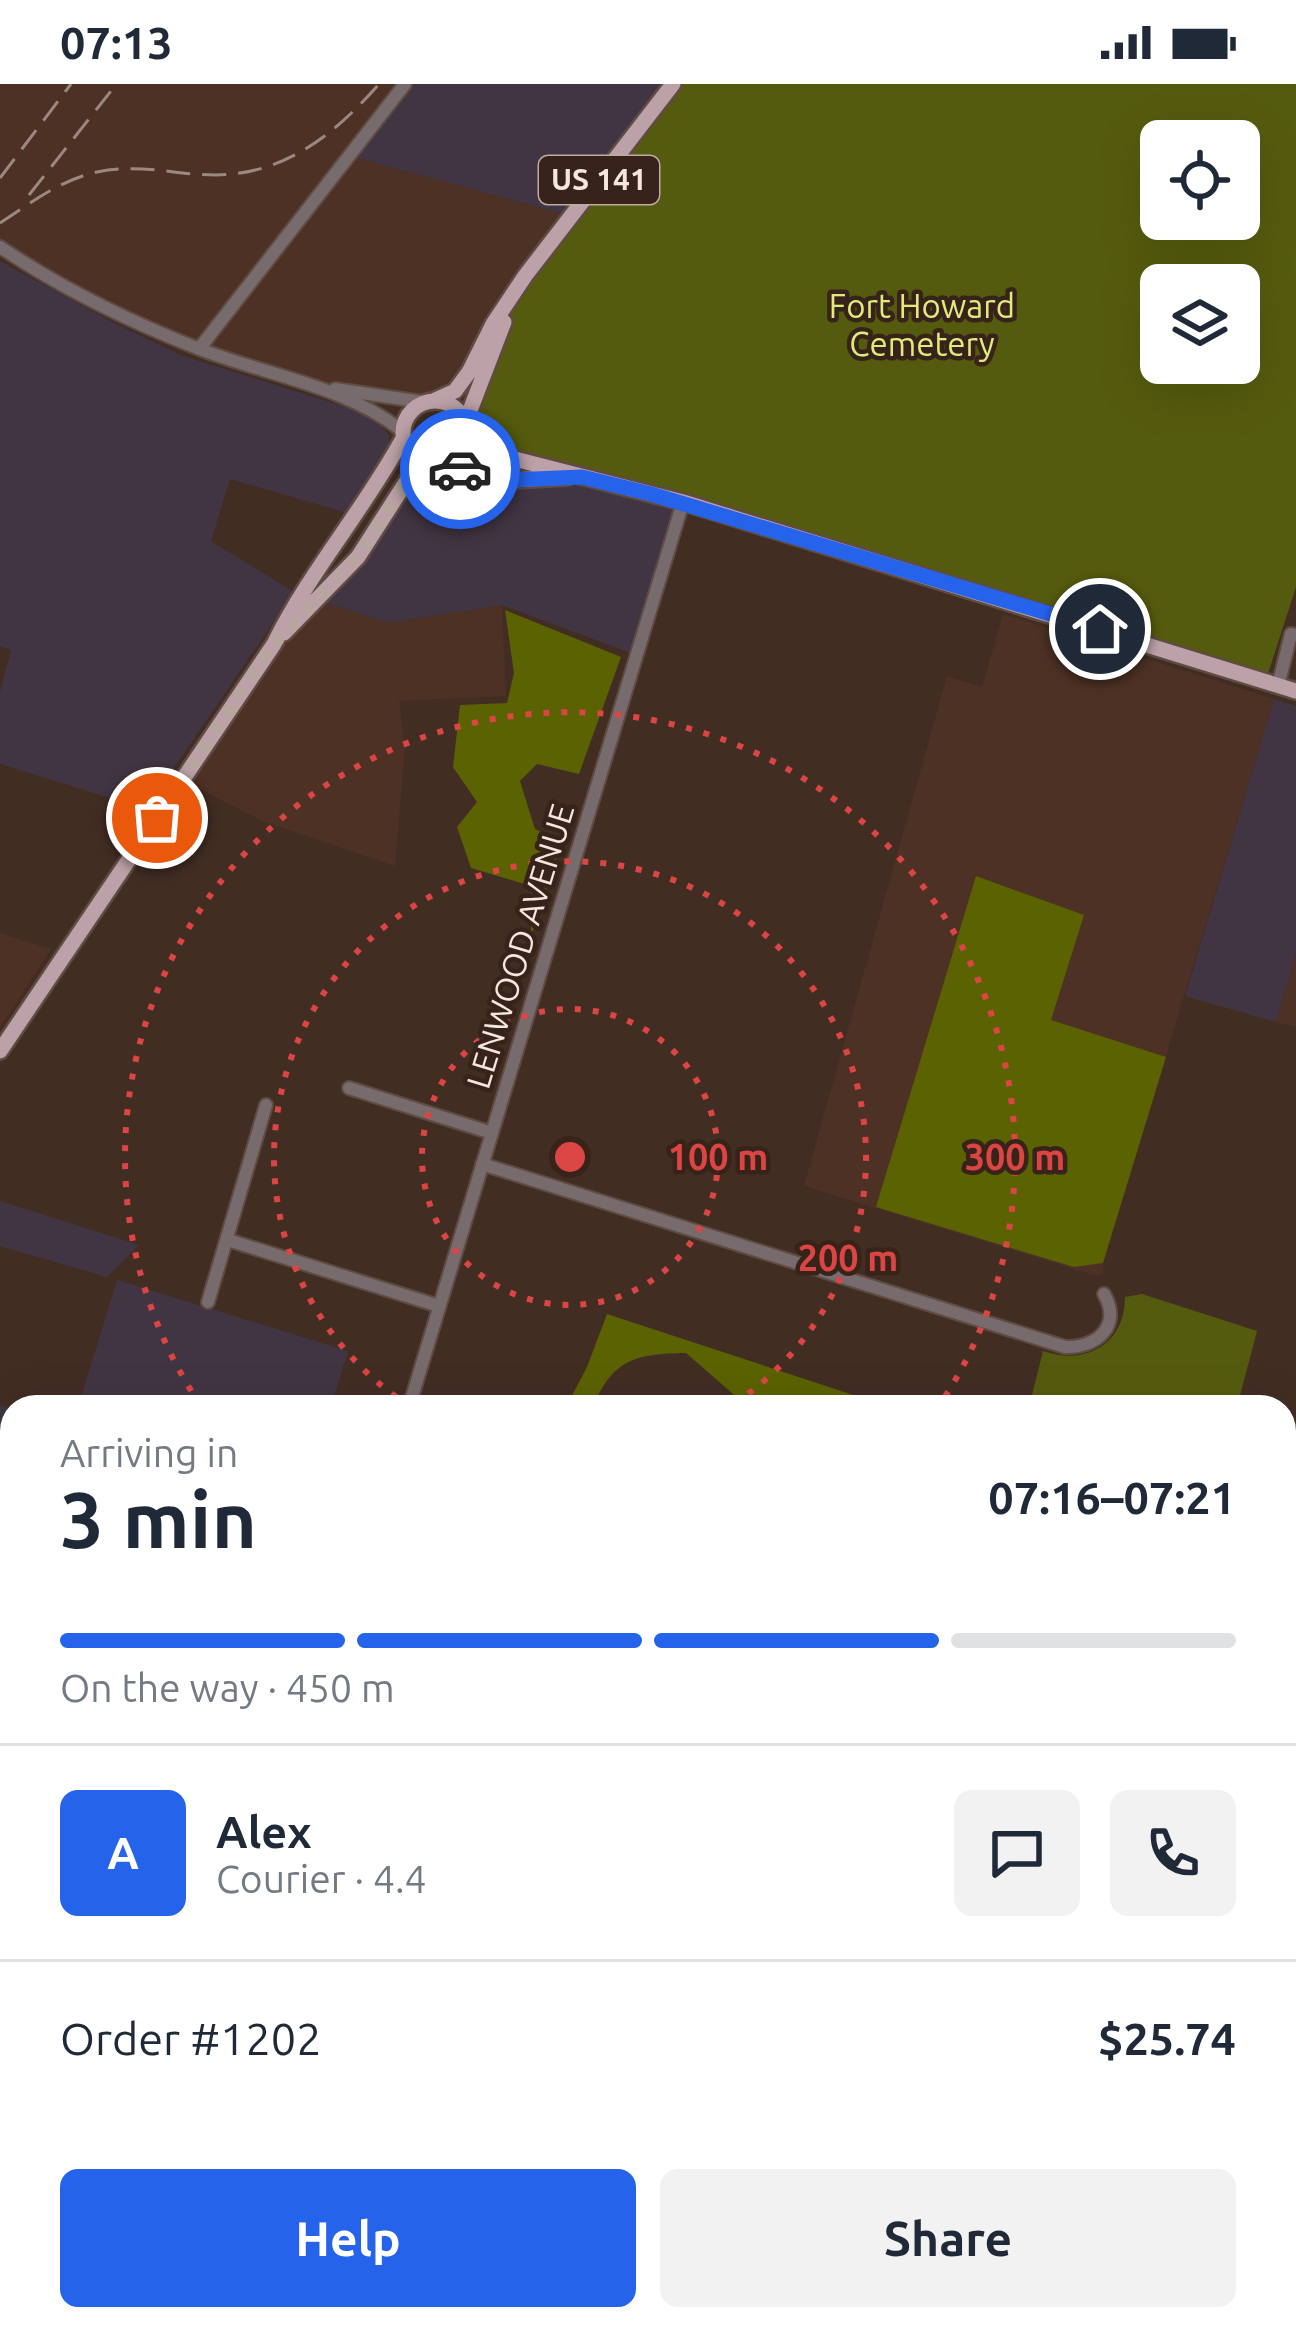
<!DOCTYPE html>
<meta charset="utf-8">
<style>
:root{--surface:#fff;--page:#f2f2f3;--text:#1f2937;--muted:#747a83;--line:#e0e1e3;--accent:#2563eb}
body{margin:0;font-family:Ubuntu,sans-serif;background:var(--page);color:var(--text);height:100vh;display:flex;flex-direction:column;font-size:45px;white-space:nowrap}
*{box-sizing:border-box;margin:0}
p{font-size:39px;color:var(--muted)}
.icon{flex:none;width:66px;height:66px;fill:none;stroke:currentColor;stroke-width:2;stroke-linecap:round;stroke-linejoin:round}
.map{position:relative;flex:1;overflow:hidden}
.details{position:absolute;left:0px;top:1311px;width:1296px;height:936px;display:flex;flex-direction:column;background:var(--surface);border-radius:36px 36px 0 0;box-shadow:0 12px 48px #0002}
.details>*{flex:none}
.controls{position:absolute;left:1140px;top:36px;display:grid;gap:24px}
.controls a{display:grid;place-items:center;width:120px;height:120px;border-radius:18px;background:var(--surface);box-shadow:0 12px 48px #0002;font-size:60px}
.pin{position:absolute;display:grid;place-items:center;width:102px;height:102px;color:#fff;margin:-51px;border:6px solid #fff;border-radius:50%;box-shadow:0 3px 12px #0007}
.courier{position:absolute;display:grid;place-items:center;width:120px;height:120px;margin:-60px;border:9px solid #2563eb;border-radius:50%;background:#fff;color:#222;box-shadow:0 3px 15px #0007}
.head em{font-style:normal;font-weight:700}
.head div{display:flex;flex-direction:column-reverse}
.head{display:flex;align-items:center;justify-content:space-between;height:204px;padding:0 60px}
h1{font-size:78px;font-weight:700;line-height:90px}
.bar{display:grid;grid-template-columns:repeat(4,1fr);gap:18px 12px;align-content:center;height:144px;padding:0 60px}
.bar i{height:15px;border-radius:9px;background:var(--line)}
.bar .active{background:var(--accent)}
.bar p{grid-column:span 4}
.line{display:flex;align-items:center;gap:30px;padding:0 60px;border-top:3px solid var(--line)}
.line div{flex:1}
.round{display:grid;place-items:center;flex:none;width:126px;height:126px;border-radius:18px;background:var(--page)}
.cta{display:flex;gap:24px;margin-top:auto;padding:24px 60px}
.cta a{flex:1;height:138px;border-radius:18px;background:var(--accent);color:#fff;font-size:48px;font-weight:700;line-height:138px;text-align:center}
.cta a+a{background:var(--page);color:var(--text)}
.status{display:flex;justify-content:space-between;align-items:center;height:84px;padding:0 60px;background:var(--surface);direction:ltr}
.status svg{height:33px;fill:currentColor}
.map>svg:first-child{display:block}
.commercial{fill:#423543}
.built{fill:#4d3124}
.green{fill:#555b0e;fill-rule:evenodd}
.forest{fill:#5b6201}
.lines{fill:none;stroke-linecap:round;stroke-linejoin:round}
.stream{stroke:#318b96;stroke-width:3}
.minor-casing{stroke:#5f4b41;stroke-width:16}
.major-casing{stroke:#5f4b41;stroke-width:20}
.minor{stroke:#776b6d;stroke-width:12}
.major{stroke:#bca2a8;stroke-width:15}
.rail{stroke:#9a8980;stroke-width:3;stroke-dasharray:24 12;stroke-linecap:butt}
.done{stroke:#b6a69e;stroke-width:12;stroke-dasharray:0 21.6}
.route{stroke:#2563eb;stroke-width:15}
.ring{fill:none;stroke:#db4544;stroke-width:6;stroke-dasharray:6 12}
.labels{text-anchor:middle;stroke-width:9;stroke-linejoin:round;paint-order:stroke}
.shield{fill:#372319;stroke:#bcaca4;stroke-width:3}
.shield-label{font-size:30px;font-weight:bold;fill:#f5e7e0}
.park-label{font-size:33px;fill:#e0eb7c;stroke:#372319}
.street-label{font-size:33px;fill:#f5e7e0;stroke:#372319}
.centre{fill:#db4544;stroke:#372319;stroke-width:6}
.ring-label{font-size:36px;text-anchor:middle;font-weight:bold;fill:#db4544;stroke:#372319;stroke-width:9;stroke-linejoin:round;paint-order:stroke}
</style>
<div class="status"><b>07:13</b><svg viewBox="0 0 49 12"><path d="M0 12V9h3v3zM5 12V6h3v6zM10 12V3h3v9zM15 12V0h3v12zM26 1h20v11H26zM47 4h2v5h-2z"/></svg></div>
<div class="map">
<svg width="1296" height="2247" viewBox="0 0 1296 2247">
<rect width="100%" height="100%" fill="#422d23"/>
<path class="commercial" d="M 405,0 L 673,0 L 571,132 L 349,72 Z
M 0,177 L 118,241 L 183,272 L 375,332 L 389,352 L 390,365 L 351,430 L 230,395 L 211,457 L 294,508 L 146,725 L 0,680 L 0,608 L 11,566 L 0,562 Z
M 431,381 L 511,396 L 582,393 L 683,418 L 636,571 L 502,521 L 389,539 L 316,516 L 408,395 Z
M 1274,615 L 1296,622 L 1296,870 L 1276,938 L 1185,912 Z
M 0,1117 L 139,1161 L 107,1193 L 0,1162 Z
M 117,1196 L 348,1267 L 332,1319 L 343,1323 L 78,1323 Z
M 0,1321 L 12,1325 L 12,1412 L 0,1408 Z"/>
<path class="built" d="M 0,0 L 405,0 L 350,72 L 571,132 L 469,288 L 435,316 L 309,301 L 199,265 L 0,163 Z
M 316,516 L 389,539 L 502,521 L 506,612 L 399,617 L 405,662 L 395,782 L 265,738 L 182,696 L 274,560 Z
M 1003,530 L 1274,615 L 1103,1179 L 1103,1190 L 1093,1191 L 804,1102 L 947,592 L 982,603 Z
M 0,849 L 51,865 L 0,944 Z
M 1296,869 L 1296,943 L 1276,938 Z"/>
<path class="green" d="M 673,0 L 1296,0 L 1296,503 L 1266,596 L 507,373 L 468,346 L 501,244 L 525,192 ZM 1161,57 L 1239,57 L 1239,135 L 1161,135 ZM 1161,201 L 1239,201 L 1239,279 L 1161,279 Z
M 1142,1210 L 1257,1247 L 1237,1323 L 1029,1323 L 1043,1267 C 1086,1282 1125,1260 1125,1213 Z
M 623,2235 L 712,2235 L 712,2247 L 632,2247 Z"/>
<path class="forest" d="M 505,526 L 621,573 L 579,690 L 537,680 L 520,697 L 535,745 L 562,758 L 531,852 L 531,802 L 471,784 L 457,743 L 477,718 L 453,683 L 460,621 L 507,619 L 514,589 Z
M 976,792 L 1084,831 L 1051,936 L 1166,973 L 1103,1179 L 1074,1183 L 876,1123 Z
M 607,1230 L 890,1323 L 748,1323 L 686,1269 C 637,1270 613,1274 593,1323 L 566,1323 L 587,1283 Z"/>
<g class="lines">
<path class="stream" d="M 310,2247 L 311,2235
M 712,2247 L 712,2235"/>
<defs>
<path id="minor" d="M 0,163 C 61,204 128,237 197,264 C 265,291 343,301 401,346
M 199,265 L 405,0
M 335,305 L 423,318
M 1278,602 L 1291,550 L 1296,551
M 349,1004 L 492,1049
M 482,1080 L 1065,1263 C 1098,1264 1122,1241 1104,1210
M 228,1156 L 439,1222
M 208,1218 L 266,1021
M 409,1323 L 683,418
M 0,1471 L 12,1475
M 1284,1838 L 1286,1833
M 1284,1955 L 1296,1959
M 0,2016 L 12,2023
M 1284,2211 L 1296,2200
M 0,2219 L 12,2223
M 610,2235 L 619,2247
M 856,2235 L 857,2247
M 1036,2235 L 1047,2247
M 45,2247 L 49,2235
M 1243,2247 L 1257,2235"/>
<path id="major" d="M 435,316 L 455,307 L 469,288 L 493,240 L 525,192 L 673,0
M403 349a32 32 0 1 1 64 0a32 32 0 1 1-64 0Z
M 466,337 L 504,238
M 468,346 L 486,364 L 507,373 L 683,418 L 1296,607
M 443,381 L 511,396 L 567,393
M 284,549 L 358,473 L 408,395 L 431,381
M 0,967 L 274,560 C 310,487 363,427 402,356"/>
</defs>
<use href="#minor" class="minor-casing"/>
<use href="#major" class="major-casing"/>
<use href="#minor" class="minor"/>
<use href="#major" class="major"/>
<path class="rail" d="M 0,94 L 71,0
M 29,111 L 111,7
M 0,139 C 31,119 60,96 97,88 C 143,79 173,91 216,91 C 286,90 335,50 379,0"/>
</g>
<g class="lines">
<path class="done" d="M 157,734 L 274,560 L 358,473 L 408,395 L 431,381 L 460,385"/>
<path class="route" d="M 460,385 L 511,396 L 582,393 L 651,410 L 1100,545"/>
</g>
<g class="ring">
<circle cx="570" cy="1073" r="148"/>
<path d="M411 1323A296 296 0 1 1 729 1323"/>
<path d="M201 1322A445 445 0 1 1 939 1322"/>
</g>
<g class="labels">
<rect class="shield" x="539" y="72" width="120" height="48" rx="9"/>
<g class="shield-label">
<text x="599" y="106">US 141</text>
</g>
<g class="park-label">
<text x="922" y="234">Fort Howard<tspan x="922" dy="38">Cemetery</tspan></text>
</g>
<g class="street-label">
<text transform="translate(520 862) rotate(-73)" y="12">LENWOOD AVENUE</text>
</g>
</g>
<circle cx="570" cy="1073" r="18" class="centre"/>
<g class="ring-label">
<text x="718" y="1086">100 m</text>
<text x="1015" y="1086">300 m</text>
<text x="848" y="1187">200 m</text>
</g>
</svg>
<div class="controls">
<a><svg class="icon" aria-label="locate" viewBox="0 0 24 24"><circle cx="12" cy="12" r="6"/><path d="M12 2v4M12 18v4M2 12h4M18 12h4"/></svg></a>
<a><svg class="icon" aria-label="layers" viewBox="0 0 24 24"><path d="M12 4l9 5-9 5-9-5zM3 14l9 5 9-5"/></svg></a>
</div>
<div class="pin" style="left:157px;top:734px;background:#ea580c"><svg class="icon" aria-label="bag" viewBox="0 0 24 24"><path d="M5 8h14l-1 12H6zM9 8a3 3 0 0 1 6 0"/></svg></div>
<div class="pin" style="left:1100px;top:545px;background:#1f2937"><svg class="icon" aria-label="home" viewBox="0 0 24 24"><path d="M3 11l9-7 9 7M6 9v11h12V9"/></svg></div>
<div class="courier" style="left:460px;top:385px"><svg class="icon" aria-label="car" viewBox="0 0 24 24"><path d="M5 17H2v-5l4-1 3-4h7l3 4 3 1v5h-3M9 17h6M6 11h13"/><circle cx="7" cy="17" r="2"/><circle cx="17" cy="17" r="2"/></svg></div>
<section class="details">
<div class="head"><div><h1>3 min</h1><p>Arriving in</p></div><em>07:16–07:21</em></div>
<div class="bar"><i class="active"></i><i class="active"></i><i class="active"></i><i></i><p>On the way · 450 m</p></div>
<div class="line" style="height:216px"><b class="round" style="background:var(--accent);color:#fff">A</b><div><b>Alex</b><p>Courier · 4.4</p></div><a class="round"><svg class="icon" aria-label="chat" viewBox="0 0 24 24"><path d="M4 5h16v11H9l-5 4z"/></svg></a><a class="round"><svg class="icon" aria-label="phone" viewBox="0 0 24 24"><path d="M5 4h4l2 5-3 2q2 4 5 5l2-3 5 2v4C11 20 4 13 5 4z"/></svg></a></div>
<div class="line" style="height:156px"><div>Order #1202</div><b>$25.74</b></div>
<div class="cta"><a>Help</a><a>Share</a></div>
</section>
</div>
